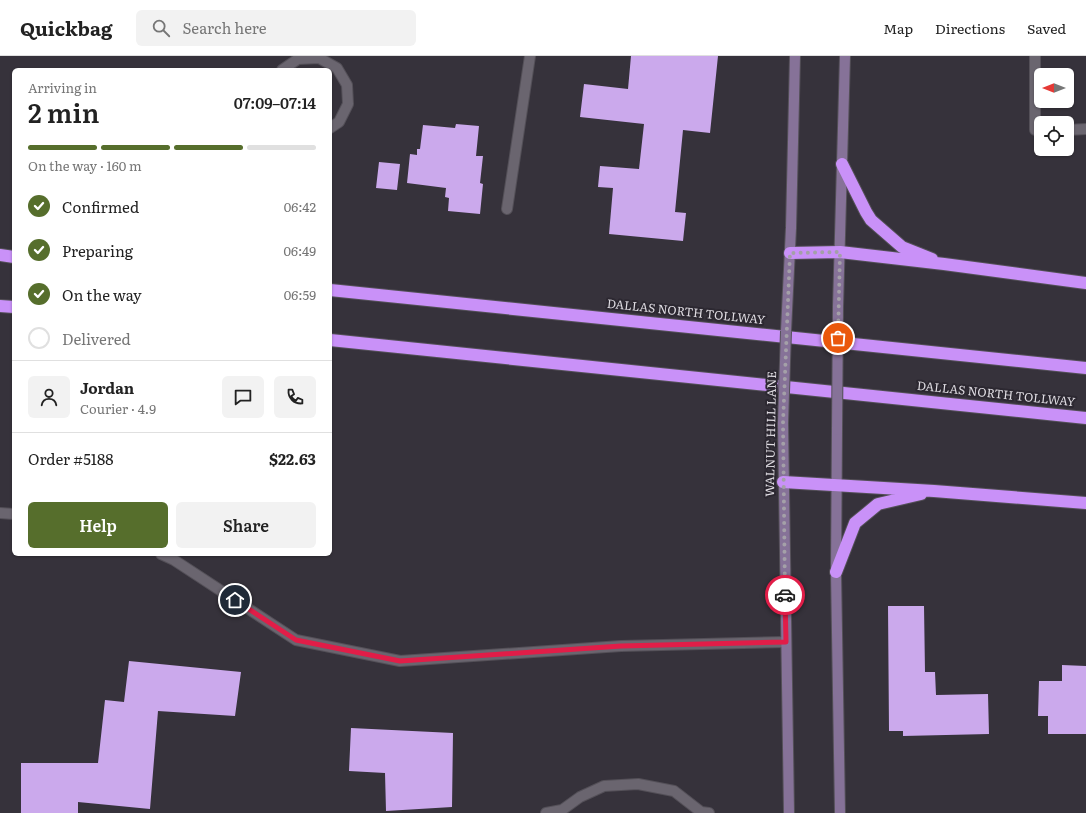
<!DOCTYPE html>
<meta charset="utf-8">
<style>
:root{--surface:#fff;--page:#f2f2f2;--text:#222;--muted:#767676;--line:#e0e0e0;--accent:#566e2c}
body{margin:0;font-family:Literata,serif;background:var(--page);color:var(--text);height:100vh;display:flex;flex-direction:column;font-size:15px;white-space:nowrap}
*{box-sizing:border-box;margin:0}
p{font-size:13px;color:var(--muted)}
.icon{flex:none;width:22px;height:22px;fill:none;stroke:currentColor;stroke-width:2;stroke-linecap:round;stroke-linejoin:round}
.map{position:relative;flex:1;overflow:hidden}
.side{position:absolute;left:12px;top:12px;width:320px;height:488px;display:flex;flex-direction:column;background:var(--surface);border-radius:6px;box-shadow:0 1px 3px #0004}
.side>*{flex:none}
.needle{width:26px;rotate:270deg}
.tools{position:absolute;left:1034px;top:12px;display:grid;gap:8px}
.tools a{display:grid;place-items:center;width:40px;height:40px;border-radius:6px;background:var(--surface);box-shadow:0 1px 3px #0004;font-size:20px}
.pin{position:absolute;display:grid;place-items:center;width:34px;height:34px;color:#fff;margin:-17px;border:2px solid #fff;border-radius:50%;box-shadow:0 1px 4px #0007}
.courier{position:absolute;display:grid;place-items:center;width:40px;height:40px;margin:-20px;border:3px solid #e11d48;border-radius:50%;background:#fff;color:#222;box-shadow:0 1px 5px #0007}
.head em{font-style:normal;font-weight:600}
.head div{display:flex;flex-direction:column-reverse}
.head{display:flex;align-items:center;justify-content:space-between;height:68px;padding:0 16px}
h1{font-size:26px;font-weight:600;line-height:30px}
.bar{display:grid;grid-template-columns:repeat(4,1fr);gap:6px 4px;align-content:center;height:48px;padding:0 16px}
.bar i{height:5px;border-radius:3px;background:var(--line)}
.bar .on{background:var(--accent)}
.bar p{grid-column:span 4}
.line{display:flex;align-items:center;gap:10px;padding:0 16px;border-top:1px solid var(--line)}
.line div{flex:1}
.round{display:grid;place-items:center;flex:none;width:42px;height:42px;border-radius:6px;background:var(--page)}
ol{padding:0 16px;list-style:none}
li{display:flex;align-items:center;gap:12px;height:44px}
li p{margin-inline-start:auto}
li .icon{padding:4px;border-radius:50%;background:var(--accent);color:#fff;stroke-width:4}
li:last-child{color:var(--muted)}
li i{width:22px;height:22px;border:2px solid var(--line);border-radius:50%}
.cta{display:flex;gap:8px;margin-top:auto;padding:8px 16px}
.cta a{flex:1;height:46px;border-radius:6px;background:var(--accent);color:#fff;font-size:16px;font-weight:600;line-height:46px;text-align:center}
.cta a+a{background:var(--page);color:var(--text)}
header{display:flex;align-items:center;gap:24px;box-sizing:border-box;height:56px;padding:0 20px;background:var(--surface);border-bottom:1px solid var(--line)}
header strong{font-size:19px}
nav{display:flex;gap:22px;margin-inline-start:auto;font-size:14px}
.search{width:280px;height:36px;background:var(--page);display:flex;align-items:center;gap:10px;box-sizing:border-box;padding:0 14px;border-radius:6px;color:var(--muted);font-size:15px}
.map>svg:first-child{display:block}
.building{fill:#cba9ec}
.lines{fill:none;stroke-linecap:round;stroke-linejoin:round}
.service-casing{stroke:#545058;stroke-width:12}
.minor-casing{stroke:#545058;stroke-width:12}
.secondary-casing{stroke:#545058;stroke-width:12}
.motorway-casing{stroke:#545058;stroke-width:14}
.service{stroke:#6a656f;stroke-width:10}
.minor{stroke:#6a656f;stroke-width:10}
.secondary{stroke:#867298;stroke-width:10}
.motorway{stroke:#c991f8;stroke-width:12}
.secondary-bridge-casing{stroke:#545058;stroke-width:12;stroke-linecap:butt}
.secondary-bridge{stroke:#867298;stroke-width:10}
.done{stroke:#a4a0a8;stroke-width:4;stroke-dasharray:0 7.2}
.route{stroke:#e11d48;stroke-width:5}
.labels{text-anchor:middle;stroke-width:4;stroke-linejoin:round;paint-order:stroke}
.street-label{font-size:12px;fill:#dfdce2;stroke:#2c2831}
</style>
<header>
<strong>Quickbag</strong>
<div class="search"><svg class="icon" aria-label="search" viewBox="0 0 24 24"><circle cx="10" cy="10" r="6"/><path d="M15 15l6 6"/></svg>Search here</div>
<nav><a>Map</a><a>Directions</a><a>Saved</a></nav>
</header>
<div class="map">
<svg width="1086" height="757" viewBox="0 0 1086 757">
<rect width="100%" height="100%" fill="#36323b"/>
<path class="building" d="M 631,0 L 718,0 L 710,77 L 683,74 L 675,156 L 686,157 L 683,185 L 609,178 L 613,132 L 598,131 L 600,110 L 639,113 L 644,68 L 580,61 L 584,28 L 628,33 Z
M 456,68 L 479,70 L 476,100 L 483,100 L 480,127 L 483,128 L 480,158 L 448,155 L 449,142 L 445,141 L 446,132 L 407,127 L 410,98 L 417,99 L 417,93 L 420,93 L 423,69 L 455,72 Z
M 379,106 L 400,108 L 397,134 L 376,132 Z
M 888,550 L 924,550 L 925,616 L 935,616 L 936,639 L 988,638 L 989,678 L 903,680 L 903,675 L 889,675 Z
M 129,605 L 241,616 L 235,660 L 158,655 L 150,753 L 78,746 L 78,757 L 21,757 L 21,707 L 98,707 L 105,644 L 124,646 Z
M 1062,609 L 1086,610 L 1086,678 L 1048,678 L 1048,660 L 1038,660 L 1039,625 L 1062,625 Z
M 351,672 L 453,677 L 452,751 L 386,755 L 385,717 L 349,715 Z"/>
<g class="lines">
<defs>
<path id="service" d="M 1035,0 L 1035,74 L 1041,74
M 1067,74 L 1086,73
M 507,153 L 530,0
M 0,457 L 14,458
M 161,498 L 174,504 L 296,584 L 400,605 L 621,590 L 786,586
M 546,757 L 562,754 L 580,741 L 604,730 L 638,728 L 674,735 L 701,756 L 709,757"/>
<path id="minor" d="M 282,14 L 298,3 L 319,2 L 337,12 L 347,29 L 348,48 L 339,66 L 330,72"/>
<path id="secondary" d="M 838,251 L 845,0
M 786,275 L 791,172 L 795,0
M 783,367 L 789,757
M 837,374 L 836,516 L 840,757"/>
<path id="motorway" d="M 842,108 L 866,156 L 871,164 L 902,191 L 932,203
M 790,197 L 840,196 L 944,208 L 1086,227
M 0,199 L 14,201
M 330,234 L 1086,312
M 0,250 L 14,251
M 330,284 L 1086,362
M 783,426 L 934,435 L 1086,447
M 836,516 L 855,467 L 878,448 L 921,438"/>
</defs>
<use href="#service" class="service-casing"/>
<use href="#minor" class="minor-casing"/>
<use href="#secondary" class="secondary-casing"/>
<use href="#motorway" class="motorway-casing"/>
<use href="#service" class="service"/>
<use href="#minor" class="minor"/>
<use href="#secondary" class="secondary"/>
<use href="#motorway" class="motorway"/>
<defs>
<path id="secondary-bridge" d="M 783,367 L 786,275
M 837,374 L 838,251"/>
</defs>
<use href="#secondary-bridge" class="secondary-bridge-casing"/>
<use href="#secondary-bridge" class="secondary-bridge"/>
</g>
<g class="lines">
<path class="done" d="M 785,539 L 783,367 L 790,197 L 840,196 L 838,282"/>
<path class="route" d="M 235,544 L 296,584 L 400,605 L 621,590 L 786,586 L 785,539"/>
</g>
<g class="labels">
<g class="street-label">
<text transform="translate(686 256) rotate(6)" y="4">DALLAS NORTH TOLLWAY</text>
<text transform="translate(996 338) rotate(6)" y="4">DALLAS NORTH TOLLWAY</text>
<text transform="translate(771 378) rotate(-89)" y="4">WALNUT HILL LANE</text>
</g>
</g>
</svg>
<div class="tools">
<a><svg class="needle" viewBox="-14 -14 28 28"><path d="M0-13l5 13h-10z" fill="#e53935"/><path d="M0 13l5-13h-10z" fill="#767676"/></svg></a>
<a><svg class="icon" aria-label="locate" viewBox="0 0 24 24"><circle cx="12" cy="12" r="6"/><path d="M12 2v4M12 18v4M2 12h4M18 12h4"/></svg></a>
</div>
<div class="pin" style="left:838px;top:282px;background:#ea580c"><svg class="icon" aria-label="bag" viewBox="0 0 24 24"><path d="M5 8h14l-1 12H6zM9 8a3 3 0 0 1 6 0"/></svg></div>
<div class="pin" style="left:235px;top:544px;background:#1f2937"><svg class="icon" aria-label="home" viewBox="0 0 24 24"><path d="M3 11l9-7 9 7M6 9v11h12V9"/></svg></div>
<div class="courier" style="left:785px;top:539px"><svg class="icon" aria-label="car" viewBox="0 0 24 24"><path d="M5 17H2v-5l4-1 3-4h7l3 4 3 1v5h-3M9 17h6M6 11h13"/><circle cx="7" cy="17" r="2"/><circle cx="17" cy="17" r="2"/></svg></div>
<section class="side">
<div class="head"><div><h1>2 min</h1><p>Arriving in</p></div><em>07:09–07:14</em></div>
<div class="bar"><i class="on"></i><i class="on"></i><i class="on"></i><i></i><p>On the way · 160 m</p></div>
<ol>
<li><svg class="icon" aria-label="check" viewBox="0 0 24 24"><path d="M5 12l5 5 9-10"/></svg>Confirmed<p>06:42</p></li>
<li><svg class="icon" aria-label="check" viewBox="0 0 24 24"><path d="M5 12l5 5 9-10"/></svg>Preparing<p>06:49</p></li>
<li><svg class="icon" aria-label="check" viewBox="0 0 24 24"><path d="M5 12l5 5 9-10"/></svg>On the way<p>06:59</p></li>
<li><i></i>Delivered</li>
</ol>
<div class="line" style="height:72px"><a class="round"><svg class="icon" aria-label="person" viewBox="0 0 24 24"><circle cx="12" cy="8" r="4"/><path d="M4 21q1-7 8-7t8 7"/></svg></a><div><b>Jordan</b><p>Courier · 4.9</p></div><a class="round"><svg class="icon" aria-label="chat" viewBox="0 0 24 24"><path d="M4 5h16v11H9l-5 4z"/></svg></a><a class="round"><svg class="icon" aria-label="phone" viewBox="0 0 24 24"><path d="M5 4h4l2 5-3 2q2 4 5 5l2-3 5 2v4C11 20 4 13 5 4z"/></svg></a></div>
<div class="line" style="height:52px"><div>Order #5188</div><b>$22.63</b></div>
<div class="cta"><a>Help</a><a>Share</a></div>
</section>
</div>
